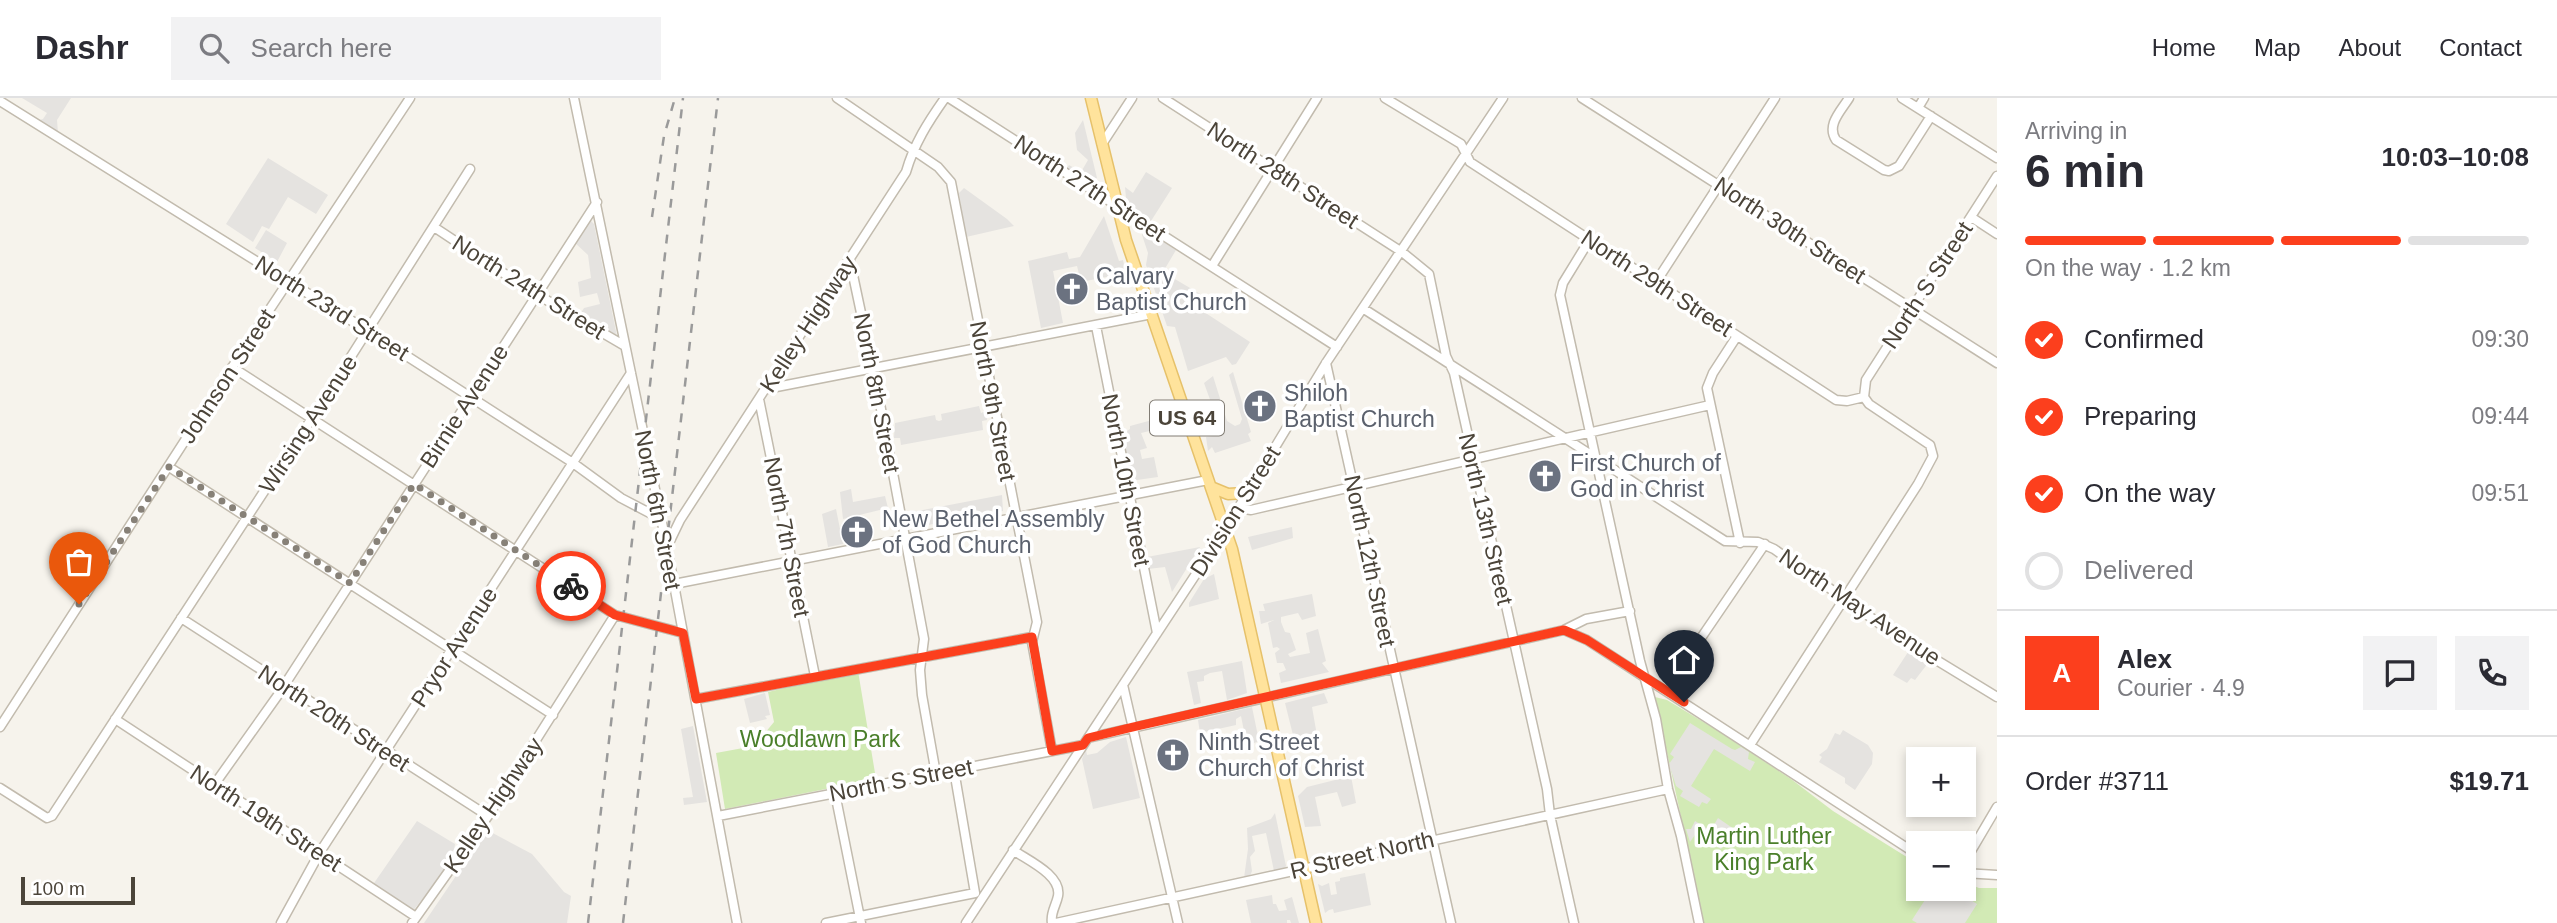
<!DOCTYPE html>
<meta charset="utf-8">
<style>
:root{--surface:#fff;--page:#f2f2f3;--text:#2b2b33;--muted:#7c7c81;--line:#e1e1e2;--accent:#fc3f1d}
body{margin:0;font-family:Arial,sans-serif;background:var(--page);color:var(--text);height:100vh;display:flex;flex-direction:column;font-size:26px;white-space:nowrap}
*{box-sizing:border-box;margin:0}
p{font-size:23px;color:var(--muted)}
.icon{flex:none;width:38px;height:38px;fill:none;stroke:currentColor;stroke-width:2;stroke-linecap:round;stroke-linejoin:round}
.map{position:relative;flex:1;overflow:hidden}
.sheet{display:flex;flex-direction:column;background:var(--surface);width:560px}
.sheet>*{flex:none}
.buttons{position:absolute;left:1906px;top:649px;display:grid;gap:14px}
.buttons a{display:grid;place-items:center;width:70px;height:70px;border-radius:0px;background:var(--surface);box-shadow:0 4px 10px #0003;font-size:35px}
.scale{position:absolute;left:21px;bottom:18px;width:114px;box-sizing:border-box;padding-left:7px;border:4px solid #4b4439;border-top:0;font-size:19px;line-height:24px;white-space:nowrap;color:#4b4439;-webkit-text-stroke:5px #fff;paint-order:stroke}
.pin{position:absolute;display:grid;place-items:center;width:60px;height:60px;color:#fff;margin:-72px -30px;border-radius:50% 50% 50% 0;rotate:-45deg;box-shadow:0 0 7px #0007}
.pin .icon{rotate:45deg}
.courier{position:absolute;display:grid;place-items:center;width:70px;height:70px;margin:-35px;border:5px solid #fc3f1d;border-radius:50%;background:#fff;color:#222;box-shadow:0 2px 9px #0007}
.summary em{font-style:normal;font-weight:700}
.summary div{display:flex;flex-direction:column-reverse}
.summary{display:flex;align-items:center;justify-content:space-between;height:119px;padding:0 28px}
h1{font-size:46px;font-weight:700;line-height:52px}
.bar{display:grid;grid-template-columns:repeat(4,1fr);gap:10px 7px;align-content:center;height:84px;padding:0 28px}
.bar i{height:9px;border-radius:5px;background:var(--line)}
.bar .active{background:var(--accent)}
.bar p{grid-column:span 4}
.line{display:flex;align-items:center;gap:18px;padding:0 28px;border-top:2px solid var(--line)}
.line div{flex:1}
.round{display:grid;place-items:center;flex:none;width:74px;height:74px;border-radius:0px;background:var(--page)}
ol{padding:0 28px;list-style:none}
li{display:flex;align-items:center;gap:21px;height:77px}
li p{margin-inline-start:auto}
li .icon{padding:7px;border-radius:50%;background:var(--accent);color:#fff;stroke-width:4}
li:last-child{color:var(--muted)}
li i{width:38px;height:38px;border:4px solid var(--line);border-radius:50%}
header{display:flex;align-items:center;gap:42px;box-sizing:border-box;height:98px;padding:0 35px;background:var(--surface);border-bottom:2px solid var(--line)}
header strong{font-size:33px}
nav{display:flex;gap:38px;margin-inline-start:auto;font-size:24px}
.search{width:490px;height:63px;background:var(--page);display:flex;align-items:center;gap:18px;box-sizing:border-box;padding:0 24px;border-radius:0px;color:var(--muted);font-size:26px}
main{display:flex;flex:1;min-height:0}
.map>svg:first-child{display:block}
.green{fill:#d2eab5}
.parking{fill:#e5e3e0}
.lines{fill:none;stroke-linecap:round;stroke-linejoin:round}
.minor-casing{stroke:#c2bbae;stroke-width:11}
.major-casing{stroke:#e6c16a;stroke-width:13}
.minor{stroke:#fff;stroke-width:8}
.major{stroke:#ffe39c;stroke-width:10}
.rail{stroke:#9a9a9a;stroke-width:2.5;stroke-dasharray:9 9;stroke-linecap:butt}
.done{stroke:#878178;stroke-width:7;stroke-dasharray:0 12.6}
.route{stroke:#fc3f1d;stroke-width:9}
.labels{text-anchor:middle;stroke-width:7;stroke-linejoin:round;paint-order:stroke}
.shield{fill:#fff;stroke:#817c74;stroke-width:2}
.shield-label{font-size:21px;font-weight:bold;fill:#4b4439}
.street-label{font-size:23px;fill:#4b4439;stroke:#fff}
.worship-label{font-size:23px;fill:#5b616d;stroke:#fff;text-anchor:start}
.park-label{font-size:23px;fill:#4a7f2a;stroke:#fff}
</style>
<header>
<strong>Dashr</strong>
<div class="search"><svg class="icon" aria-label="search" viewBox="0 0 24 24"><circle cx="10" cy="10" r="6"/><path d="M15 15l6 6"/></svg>Search here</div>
<nav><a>Home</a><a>Map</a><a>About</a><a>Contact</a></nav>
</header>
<main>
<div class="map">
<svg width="1997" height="825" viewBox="0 0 1997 825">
<rect width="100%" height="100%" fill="#f6f3ec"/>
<path class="green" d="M 858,573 L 876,681 L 725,711 L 716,655 L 754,648 L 774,624 L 768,594 Z
M 1655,599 L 1667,602 L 1715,631 L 1791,681 L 1833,713 L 1918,766 L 1918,791 L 1964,791 L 1964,784 L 1979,790 L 1997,790 L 1997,825 L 1704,825 Z"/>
<path class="parking" d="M 22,0 L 71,0 L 57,22 L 58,35 L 39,22 L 43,21 L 47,15 Z
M 1083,22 L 1097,80 L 1090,82 L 1090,88 L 1065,73 L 1069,67 L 1081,74 L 1088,62 L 1077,52 L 1075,35 Z
M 268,60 L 328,97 L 316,116 L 288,99 L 269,131 L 262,128 L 253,144 L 226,126 Z
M 1146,74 L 1172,90 L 1151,123 L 1132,111 L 1131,113 L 1123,101 L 1126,100 L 1125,89 L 1133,95 Z
M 964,90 L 1007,121 L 1014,128 L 966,139 L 959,95 Z
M 1104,118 L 1119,163 L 1123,162 L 1126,175 L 1081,184 L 1077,168 L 1053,173 L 1063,225 L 1041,230 L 1028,163 L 1067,154 L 1069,161 L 1080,159 Z
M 591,123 L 594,126 L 619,248 L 579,218 L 584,210 L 600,206 L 597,195 L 580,199 L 578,184 L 591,180 L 588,157 L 574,144 L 587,125 Z
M 266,132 L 287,145 L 277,164 L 255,150 Z
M 1145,132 L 1176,152 L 1163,174 L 1207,200 L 1201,212 L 1250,244 L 1236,266 L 1232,267 L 1226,259 L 1188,273 L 1175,229 L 1167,228 L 1146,167 L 1148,155 L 1142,137 Z
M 1233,274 L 1251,334 L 1248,336 L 1251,343 L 1215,355 L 1212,349 L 1208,353 L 1206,339 L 1220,337 L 1221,332 L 1204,285 L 1213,278 L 1227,323 L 1235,328 L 1240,326 L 1242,321 L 1229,277 Z
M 979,308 L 981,315 L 986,313 L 987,322 L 982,323 L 983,332 L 901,347 L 900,340 L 894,340 L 895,325 L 935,317 L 936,322 L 939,323 L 942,322 L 941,316 Z
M 1156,321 L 1158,331 L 1141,335 L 1147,350 L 1140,352 L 1142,361 L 1154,359 L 1158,379 L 1130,383 L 1121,332 L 1127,333 L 1130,331 L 1130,328 Z
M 851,391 L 853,404 L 885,398 L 888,410 L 843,421 L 840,394 Z
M 1002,397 L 1003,413 L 917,429 L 915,422 L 909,424 L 907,415 Z
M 836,411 L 843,446 L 828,449 L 822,416 Z
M 1292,429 L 1293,440 L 1252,452 L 1248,439 Z
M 1200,449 L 1172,494 L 1165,469 L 1148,471 L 1147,459 Z
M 1214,476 L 1219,501 L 1189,509 L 1189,505 L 1204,481 Z
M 1312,496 L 1316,518 L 1302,522 L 1298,515 L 1281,519 L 1281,524 L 1285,534 L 1290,535 L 1296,552 L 1288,556 L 1290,559 L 1310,555 L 1306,535 L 1318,531 L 1326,563 L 1322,565 L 1329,574 L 1281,585 L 1279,575 L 1286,572 L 1283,565 L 1277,565 L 1275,555 L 1280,551 L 1277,549 L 1273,550 L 1268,525 L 1274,522 L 1261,526 L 1259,513 L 1265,513 L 1263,506 Z
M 1912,548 L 1932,560 L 1915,582 L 1911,580 L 1907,585 L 1893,577 Z
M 1242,563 L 1247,595 L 1227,602 L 1222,573 L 1210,575 L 1204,578 L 1204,583 L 1197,584 L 1201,605 L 1194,607 L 1187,574 Z
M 765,595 L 770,617 L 765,618 L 767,621 L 750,625 L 744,601 Z
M 1324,595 L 1328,605 L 1312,609 L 1319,649 L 1297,653 L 1285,605 Z
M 1252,609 L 1259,643 L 1247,648 L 1241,618 L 1236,621 L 1236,627 L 1200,635 L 1198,622 Z
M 1690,625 L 1732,651 L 1735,652 L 1741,649 L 1749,654 L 1748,661 L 1755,664 L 1750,673 L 1714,651 L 1691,688 L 1711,701 L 1707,706 L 1702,704 L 1699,709 L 1680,698 L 1683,693 L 1676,688 L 1669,666 L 1674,659 L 1670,656 Z
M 693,628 L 707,704 L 684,707 L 683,700 L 693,699 L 681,631 Z
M 1843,632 L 1868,647 L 1873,655 L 1872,666 L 1855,692 L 1845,685 L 1845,680 L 1819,664 L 1822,659 L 1819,657 L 1827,651 L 1835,635 L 1840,637 Z
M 1126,639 L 1140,700 L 1093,711 L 1082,661 L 1086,652 L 1087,657 L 1097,655 L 1110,644 Z
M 1351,678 L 1356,705 L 1342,709 L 1337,694 L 1315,699 L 1321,728 L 1305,729 L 1298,698 L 1307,689 Z
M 1275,715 L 1286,768 L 1284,771 L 1274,773 L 1266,735 L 1252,738 L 1255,753 L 1250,759 L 1252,773 L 1250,778 L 1244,780 L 1248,751 L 1247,730 L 1271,721 Z
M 1718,720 L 1734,731 L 1721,751 L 1697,734 L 1690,744 L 1686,731 L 1691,731 L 1695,723 L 1708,731 L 1712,730 Z
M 417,723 L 455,746 L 454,753 L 459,755 L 412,814 L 372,788 Z
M 487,732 L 532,756 L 564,794 L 571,798 L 567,825 L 424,825 Z
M 1365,775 L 1371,807 L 1334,815 L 1333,811 L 1329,812 L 1325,815 L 1318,786 L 1322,788 L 1329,785 L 1331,797 L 1337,796 L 1335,784 L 1340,783 L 1340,780 Z
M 1932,791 L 1954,791 L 1977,806 L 1965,825 L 1917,825 L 1912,822 Z
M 1272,797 L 1273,806 L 1276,806 L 1279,813 L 1287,812 L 1284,802 L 1292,799 L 1299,825 L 1291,825 L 1290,822 L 1287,822 L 1287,825 L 1251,825 L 1246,802 Z"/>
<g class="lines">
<defs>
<path id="minor" d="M 574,0 L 667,449 L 737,825
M 837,0 L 938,69 L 951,84 L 1037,524 L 1032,544 L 1052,653
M 949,0 L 1337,249
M 1163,0 L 1402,154 L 1429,176 L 1446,258 L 1454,275 L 1547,691 L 1550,717 L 1574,825
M 1385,0 L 1461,46 L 1470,64 L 1836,302 L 1847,303 L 1864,299
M 1582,0 L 1997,265
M 1849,0 C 1841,13 1826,27 1836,42 L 1884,72 L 1889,73 L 1899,68 L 1931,18
M 1902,0 L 1997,60
M 0,3 L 368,233 L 573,365 L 621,400 L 661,421
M 1918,10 L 1924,0
M 1102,46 L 1132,0
M 1971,119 L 1997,136
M 434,129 L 526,190 L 625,248
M 1590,141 L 1563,185 L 1560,197 L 1640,563 L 1656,621 L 1668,691 L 1681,738 L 1699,825
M 850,163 L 878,295 L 924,541 L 920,572 L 922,597 L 936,676
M 1212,168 L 1317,0
M 1656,184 L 1775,0
M 1364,211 L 1725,443 L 1758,444 L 1774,451 L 1897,538 L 1997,599
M 1096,228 L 1157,535
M 1737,238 L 1713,275 L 1707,290 L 1740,445
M 1326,265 L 1451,825
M 232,269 L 615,517 L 683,535
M 766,291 L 1152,216
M 1864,299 L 1866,282 L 1997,78
M 759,301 L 815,578
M 169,369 L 553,617
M 1238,410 L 1251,412 L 1710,307
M 667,449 L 680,422 L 906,74 C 914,46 928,24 945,0
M 674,486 L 1208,382
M 181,520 L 488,718
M 1564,532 L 1587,542 L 1918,757
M 1123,587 L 1178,825
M 1668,594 L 1701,540 L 1765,446
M 696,601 L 1032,539
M 115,621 L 416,819
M 0,629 L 262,223 L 410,0
M 1088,640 L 1564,532 L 1586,521 L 1630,513
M 1750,647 L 1918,386 L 1933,358 L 1930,347 L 1869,306 L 1864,299
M 954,672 L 975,795
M 214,687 L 278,597 L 597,104
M 0,690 L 47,720 L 52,718 L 312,320 L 470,71
M 835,695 L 861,825
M 718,718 L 1083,647
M 1013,752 C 1027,762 1062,777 1058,798 C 1056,808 1050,815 1052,825
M 1964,765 L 1997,709
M 1964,775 L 1997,777
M 281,825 L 320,754 L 631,275
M 412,825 L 488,718 L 615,517
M 826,825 L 975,795
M 966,825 L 1225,432 L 1326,265 L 1503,0
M 1056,825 L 1668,691"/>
<path id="major" d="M 1091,0 L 1126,142 L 1232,451 L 1316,825
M 1211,389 L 1228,396 L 1246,395"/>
</defs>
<use href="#minor" class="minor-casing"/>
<use href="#major" class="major-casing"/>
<use href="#minor" class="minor"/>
<use href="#major" class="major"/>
<path class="rail" d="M 652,119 L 664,38 L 675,0
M 588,825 L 683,0
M 623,825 L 718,0"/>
</g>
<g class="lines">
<path class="done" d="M 79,506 L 169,369 L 350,485 L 414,386 L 571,488"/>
<path class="route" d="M 571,488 L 615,517 L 683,535 L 696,601 L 1032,539 L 1052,653 L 1083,647 L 1088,640 L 1133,629 L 1564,532 L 1587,542 L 1684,604"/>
</g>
<defs>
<symbol id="church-disc" viewBox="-11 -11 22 22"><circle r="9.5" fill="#6b7280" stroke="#fff"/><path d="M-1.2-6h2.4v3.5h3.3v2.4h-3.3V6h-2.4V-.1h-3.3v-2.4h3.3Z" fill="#fff"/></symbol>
</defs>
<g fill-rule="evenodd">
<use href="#church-disc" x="1053" y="172" width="38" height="38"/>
<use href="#church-disc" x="1241" y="289" width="38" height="38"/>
<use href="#church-disc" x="1526" y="359" width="38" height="38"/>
<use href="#church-disc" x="838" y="415" width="38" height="38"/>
<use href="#church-disc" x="1154" y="638" width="38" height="38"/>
</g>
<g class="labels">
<rect class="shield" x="1150" y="302.5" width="74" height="35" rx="5"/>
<g class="shield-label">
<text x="1187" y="327">US 64</text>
</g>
<g class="street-label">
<text transform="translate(1283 77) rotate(33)" y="8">North 28th Street</text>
<text transform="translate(1090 90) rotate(33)" y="8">North 27th Street</text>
<text transform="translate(1790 132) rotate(33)" y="8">North 30th Street</text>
<text transform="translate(1657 185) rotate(33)" y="8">North 29th Street</text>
<text transform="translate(1927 187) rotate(-57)" y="8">North S Street</text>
<text transform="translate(529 189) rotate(32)" y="8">North 24th Street</text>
<text transform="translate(332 210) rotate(32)" y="8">North 23rd Street</text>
<text transform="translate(808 226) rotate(-57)" y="8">Kelley Highway</text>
<text transform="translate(227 278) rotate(-57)" y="8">Johnson Street</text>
<text transform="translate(877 295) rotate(79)" y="8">North 8th Street</text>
<text transform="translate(993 303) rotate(79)" y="8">North 9th Street</text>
<text transform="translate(464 308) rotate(-57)" y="8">Birnie Avenue</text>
<text transform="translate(308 326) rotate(-57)" y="8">Wirsing Avenue</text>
<text transform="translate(1126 382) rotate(79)" y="8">North 10th Street</text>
<text transform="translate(658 412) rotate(79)" y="8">North 6th Street</text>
<text transform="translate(1235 413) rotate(-58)" y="8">Division Street</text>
<text transform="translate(1486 421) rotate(77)" y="8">North 13th Street</text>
<text transform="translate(787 439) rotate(79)" y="8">North 7th Street</text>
<text transform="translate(1370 463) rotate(78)" y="8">North 12th Street</text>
<text transform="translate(1860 509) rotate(34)" y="8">North May Avenue</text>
<text transform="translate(454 549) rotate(-57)" y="8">Pryor Avenue</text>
<text transform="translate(334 620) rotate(33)" y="8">North 20th Street</text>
<text transform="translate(901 682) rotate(-11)" y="8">North S Street</text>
<text transform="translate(493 707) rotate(-56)" y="8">Kelley Highway</text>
<text transform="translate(266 720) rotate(33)" y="8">North 19th Street</text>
<text transform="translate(1362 757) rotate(-13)" y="8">R Street North</text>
</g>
<g class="worship-label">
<text x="1096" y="186">Calvary<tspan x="1096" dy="26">Baptist Church</tspan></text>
<text x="1284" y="303">Shiloh<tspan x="1284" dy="26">Baptist Church</tspan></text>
<text x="1570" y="373">First Church of<tspan x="1570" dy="26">God in Christ</tspan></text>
<text x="882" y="429">New Bethel Assembly<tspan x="882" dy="26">of God Church</tspan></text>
<text x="1198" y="652">Ninth Street<tspan x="1198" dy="26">Church of Christ</tspan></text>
</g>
<g class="park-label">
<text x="820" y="649">Woodlawn Park</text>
<text x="1764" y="746">Martin Luther<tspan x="1764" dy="26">King Park</tspan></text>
</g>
</g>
</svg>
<div class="buttons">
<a>+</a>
<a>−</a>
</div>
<div class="scale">100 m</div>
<div class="pin" style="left:79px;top:506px;background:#ea580c"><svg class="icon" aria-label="bag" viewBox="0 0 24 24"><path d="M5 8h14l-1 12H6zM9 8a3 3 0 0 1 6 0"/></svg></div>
<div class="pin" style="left:1684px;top:604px;background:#1f2937"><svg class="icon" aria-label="home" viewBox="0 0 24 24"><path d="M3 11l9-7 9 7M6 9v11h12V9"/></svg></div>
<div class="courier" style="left:571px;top:488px"><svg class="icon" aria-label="bike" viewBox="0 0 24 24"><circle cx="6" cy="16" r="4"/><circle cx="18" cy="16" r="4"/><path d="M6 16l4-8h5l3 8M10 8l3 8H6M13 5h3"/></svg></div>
</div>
<section class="sheet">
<div class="summary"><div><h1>6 min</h1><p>Arriving in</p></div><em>10:03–10:08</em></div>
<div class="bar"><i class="active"></i><i class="active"></i><i class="active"></i><i></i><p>On the way · 1.2 km</p></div>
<ol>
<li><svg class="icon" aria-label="check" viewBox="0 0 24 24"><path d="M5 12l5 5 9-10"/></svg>Confirmed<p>09:30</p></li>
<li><svg class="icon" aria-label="check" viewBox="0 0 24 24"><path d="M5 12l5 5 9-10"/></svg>Preparing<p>09:44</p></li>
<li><svg class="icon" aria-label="check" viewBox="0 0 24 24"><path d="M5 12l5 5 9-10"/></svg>On the way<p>09:51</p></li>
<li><i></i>Delivered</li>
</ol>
<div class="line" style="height:126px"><b class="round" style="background:var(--accent);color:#fff">A</b><div><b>Alex</b><p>Courier · 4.9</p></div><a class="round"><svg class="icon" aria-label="chat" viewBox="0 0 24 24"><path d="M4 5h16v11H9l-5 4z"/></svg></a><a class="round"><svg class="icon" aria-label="phone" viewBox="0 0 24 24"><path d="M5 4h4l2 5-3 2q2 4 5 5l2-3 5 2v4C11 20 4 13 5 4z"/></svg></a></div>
<div class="line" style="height:91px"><div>Order #3711</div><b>$19.71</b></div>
</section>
</main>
